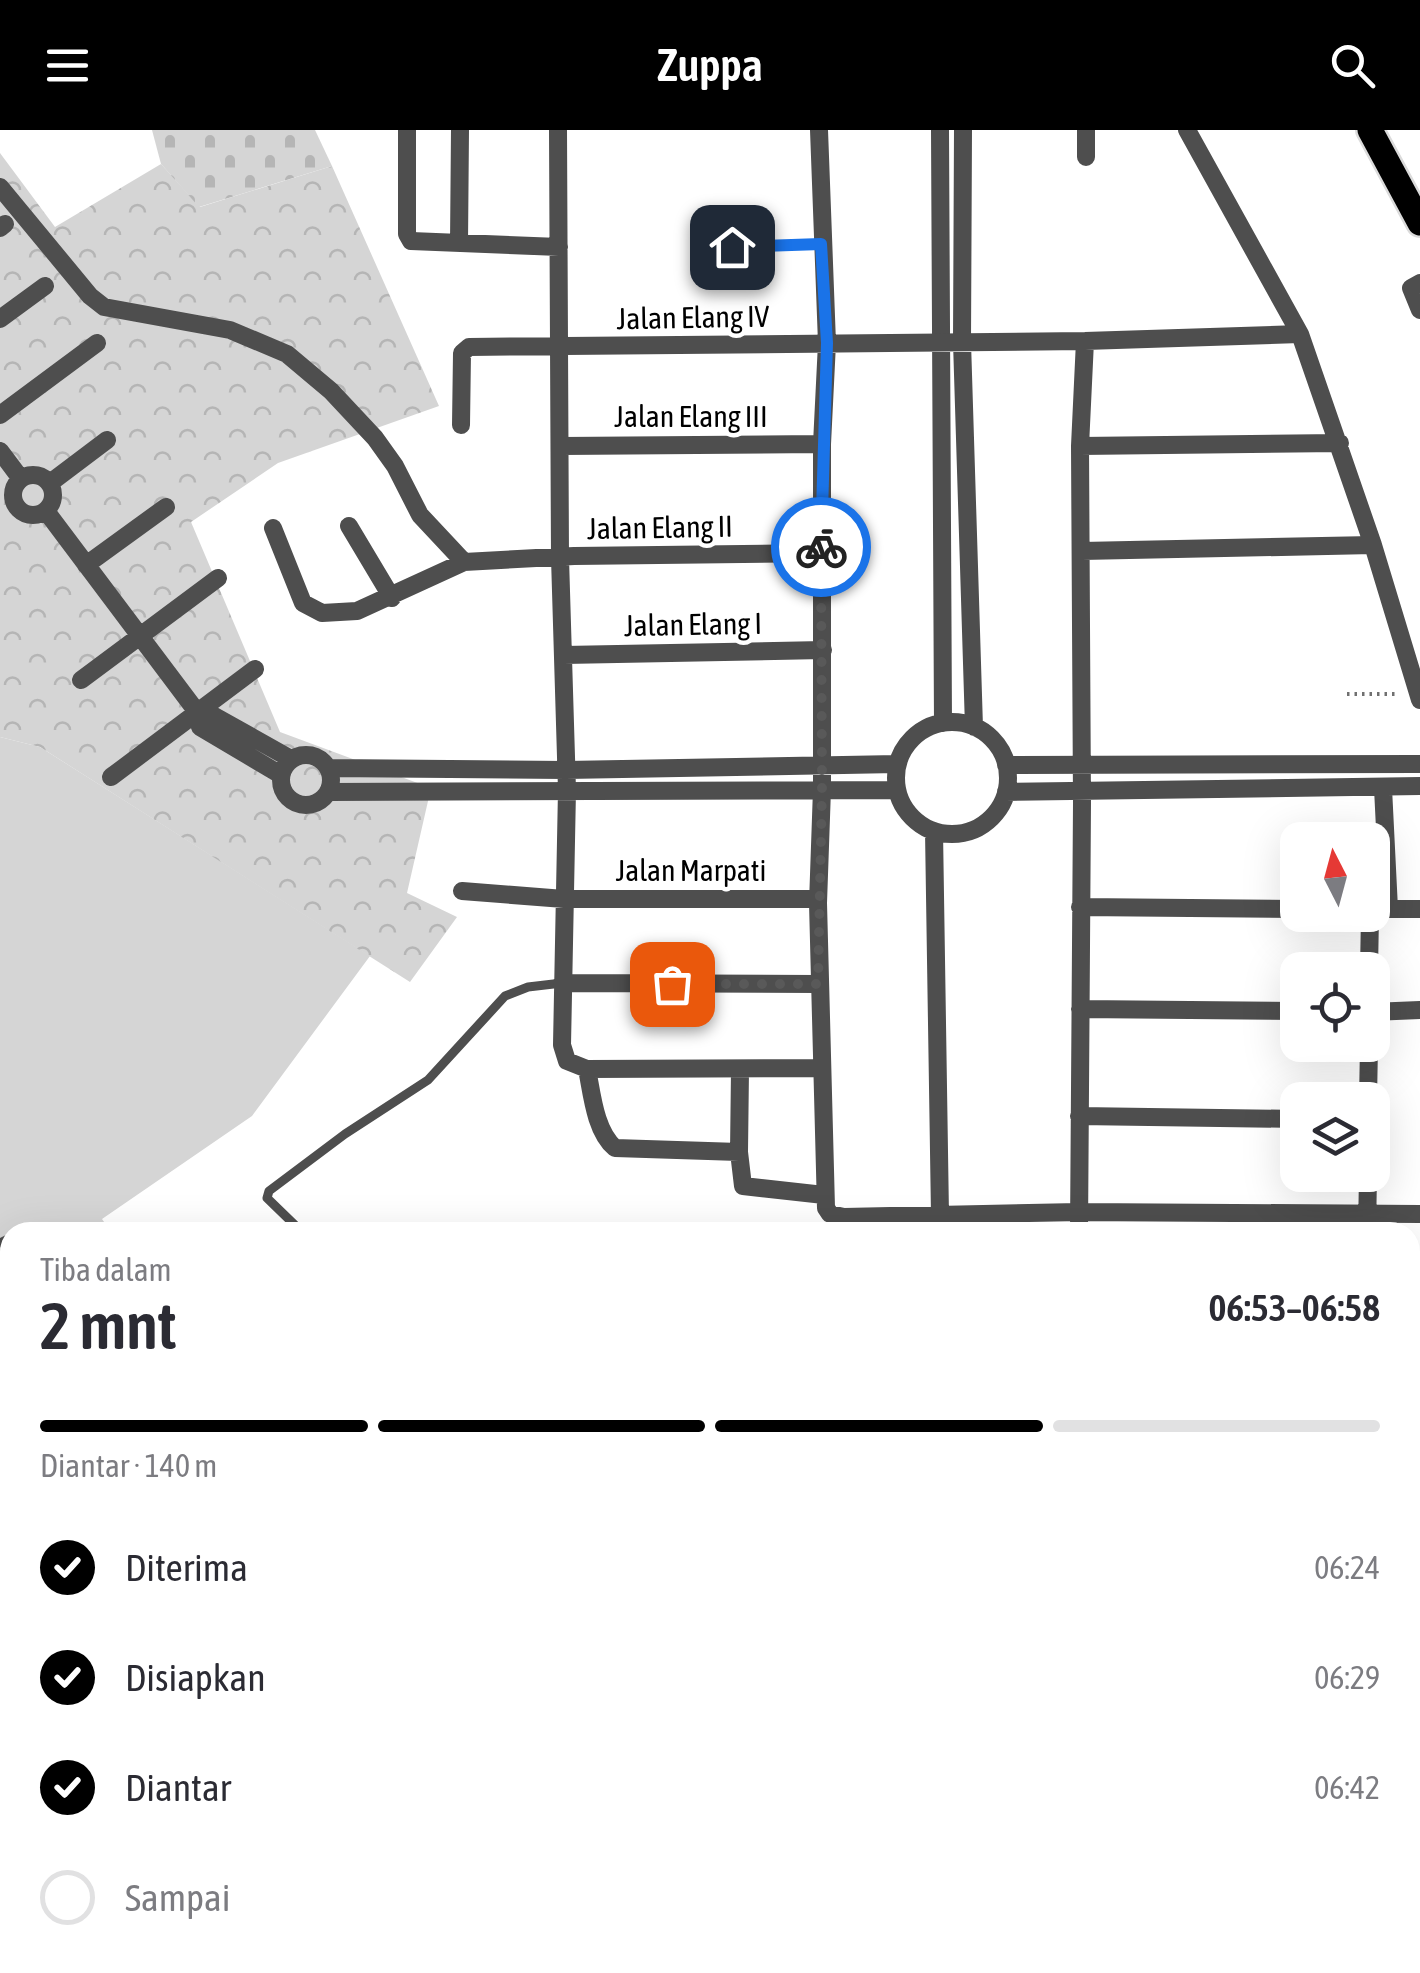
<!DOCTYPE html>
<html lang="id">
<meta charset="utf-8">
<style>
:root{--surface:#fff;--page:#f2f2f3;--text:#2b2b33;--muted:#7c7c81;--line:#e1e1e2;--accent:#000}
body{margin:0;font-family:"Asap Condensed",sans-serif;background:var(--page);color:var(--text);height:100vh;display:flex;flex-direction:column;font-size:38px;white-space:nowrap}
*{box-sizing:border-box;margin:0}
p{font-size:32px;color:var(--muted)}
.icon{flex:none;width:55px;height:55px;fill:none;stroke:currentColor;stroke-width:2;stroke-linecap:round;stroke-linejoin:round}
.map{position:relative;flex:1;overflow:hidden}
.panel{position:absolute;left:0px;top:1092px;width:1420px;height:752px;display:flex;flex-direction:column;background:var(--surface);border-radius:30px 30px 0 0;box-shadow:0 10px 40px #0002}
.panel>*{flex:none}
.needle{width:65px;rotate:354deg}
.tools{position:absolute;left:1280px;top:692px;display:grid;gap:20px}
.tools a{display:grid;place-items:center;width:110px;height:110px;border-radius:20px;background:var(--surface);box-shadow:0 10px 40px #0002;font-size:50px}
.pin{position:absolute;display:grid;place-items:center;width:85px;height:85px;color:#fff;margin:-42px;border-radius:20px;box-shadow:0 5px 15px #0006}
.courier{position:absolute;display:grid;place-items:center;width:100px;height:100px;margin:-50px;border:8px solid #1a73e8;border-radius:50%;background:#fff;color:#222;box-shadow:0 2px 12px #0007}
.summary em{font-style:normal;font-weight:600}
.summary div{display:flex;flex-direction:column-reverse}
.summary{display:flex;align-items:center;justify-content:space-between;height:170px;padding:0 40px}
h1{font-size:65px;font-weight:600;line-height:75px}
.bar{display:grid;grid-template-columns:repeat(4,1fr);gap:15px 10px;align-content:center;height:120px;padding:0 40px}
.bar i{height:12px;border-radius:8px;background:var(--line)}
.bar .current{background:var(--accent)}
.bar p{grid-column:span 4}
ol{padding:0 40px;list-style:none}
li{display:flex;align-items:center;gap:30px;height:110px}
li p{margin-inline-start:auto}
li .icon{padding:10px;border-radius:50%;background:var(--accent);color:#fff;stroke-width:4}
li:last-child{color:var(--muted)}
li i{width:55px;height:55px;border:5px solid var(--line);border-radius:50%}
header{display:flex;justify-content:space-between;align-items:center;height:130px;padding:0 40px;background:var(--accent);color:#fff;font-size:45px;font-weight:600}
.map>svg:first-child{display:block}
.green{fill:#d5d5d5}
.forest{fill:url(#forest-crowns)}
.cemetery{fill:url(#cemetery-stones)}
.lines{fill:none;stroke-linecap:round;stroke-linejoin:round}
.primary-casing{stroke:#dbdbdb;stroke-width:30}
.path{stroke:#707070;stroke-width:4;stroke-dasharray:2.5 5;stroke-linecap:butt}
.lane{stroke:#4e4e4e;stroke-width:9}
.street{stroke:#4e4e4e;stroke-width:18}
.primary{stroke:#000;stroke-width:25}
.done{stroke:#595959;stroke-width:10;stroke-dasharray:0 18}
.route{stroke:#1a73e8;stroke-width:12}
.labels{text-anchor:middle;stroke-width:9;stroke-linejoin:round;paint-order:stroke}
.street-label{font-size:30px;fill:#000;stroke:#fff}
</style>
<header><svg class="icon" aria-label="menu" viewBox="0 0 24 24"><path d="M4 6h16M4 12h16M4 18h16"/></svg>Zuppa<svg class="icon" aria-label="search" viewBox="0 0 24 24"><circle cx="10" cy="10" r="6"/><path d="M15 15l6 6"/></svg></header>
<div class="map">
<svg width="1420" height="1843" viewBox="0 0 1420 1843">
<defs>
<pattern id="forest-crowns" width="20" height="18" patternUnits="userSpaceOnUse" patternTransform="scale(2.5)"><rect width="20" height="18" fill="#d5d5d5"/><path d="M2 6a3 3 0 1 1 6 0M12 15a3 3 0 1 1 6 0" fill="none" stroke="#b5b5b5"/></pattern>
<pattern id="cemetery-stones" width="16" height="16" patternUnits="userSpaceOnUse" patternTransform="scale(2.5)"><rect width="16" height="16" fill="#d5d5d5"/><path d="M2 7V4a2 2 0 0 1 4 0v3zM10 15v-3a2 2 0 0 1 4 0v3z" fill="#b5b5b5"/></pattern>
</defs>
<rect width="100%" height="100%" fill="#fff"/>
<path class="green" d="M 0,607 L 40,617 L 370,826 L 252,986 L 102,1089 L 111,1102 L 10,1102 L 10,1302 L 0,1308 Z"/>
<path class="forest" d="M 0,23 L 55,97 L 161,34 L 200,77 L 332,36 L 439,276 L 278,333 L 191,392 L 280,602 L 431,658 L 407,763 L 457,787 L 410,852 L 40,617 L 0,607 Z"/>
<path class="cemetery" d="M 152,0 L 315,0 L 332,36 L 199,77 L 161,34 Z"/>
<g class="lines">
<defs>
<path id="primary" d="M 1370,0 L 1420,93"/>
</defs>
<use href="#primary" class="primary-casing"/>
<path class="path" d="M 1347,564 L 1398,564"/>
<path class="lane" d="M 731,117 L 821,114
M 195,1100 L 195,1102
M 302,1102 L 267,1068 L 269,1061 L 345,1004 L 428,950 L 505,866 L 528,857 L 562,853
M 0,1113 L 10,1108
M 0,1426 L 10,1420
M 0,1720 L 10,1715
M 0,1768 L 10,1787
M 35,1835 L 39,1843
M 308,1835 L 312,1843
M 569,1835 L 570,1843
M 166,1843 L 182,1835"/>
<path class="street" d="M 407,0 L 407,104 L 411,111 L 559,117
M 558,0 L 560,428 L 567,660 L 562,915 L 567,931 L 587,939 L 822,938
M 819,0 L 827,213 L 822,314 L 822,659 L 818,773 L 826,1078 L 830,1084 L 844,1087 L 1079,1082 L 1420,1084
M 940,0 L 943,593
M 963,0 L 962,212 L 974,597
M 1086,0 L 1086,27
M 1187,0 L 1300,204 L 1373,415 L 1420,570
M 0,57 L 90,166 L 104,177 L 230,200 L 287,224 L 331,261 L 375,308 L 395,336 L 420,385 L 464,432
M 0,98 L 5,94
M 459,113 L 460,0
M 1420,153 L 1411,158 L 1420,180
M 0,189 L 45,156
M 0,285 L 97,213
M 461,295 L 462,223 L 469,217 L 1085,211 L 1300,204
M 561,316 L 822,314
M 1080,316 L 1340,313
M 0,321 L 21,349
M13 365a20 20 0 1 1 40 0a20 20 0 1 1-40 0Z
M 50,353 L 107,310
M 46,381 L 197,582 L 200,597 L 281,645
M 349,396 L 392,468
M 273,398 L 303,473 L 322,483 L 357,481 L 464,432 L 574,426 L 821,423
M 1082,421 L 1373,415
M 86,435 L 166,377
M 564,525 L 823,520
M 81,550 L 218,448
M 197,582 L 209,583 L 291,629
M896 648a56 56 0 1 1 112 0a56 56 0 1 1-112 0Z
M281 650a25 25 0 1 1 50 0a25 25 0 1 1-50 0Z
M 1006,635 L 1420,634
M 329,638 L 566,640 L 897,634
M 111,647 L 255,539
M 1383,658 L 1389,779
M 329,662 L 897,660
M 1006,662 L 1420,656
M 934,701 L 940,1085
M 462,761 L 564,769 L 818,769
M 1080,777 L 1298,779
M 1378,779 L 1420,779
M 1369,840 L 1370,785
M 562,853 L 818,854
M 1080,879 L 1298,881
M 1372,882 L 1420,880
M 587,939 C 592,964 595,1001 615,1018 L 739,1022
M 740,940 L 739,1022 L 743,1056 L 824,1065
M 1368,970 L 1369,915
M 1079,986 L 1298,989
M 1079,1102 L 1082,673 L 1080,316 L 1085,211
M 1367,1102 L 1368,1045
M 1410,1185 L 1420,1186
M 1410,1295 L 1420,1295
M 1410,1393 L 1420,1393
M 1410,1759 L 1420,1761
M 1097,1835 L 1099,1843
M 1277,1835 L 1277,1843
M 1353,1835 L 1353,1843
M 878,1843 L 985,1838 L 1001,1843"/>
<use href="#primary" class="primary"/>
</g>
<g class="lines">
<path class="done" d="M 672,854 L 818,854 L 822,659 L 821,417"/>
<path class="route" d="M 732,117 L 821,114 L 827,213 L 821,417"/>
</g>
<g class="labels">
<g class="street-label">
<text transform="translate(693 188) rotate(-1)" y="10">Jalan Elang IV</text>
<text x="691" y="297">Jalan Elang III</text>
<text transform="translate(660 398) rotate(-1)" y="10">Jalan Elang II</text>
<text transform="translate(693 495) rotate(-1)" y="10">Jalan Elang I</text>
<text x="691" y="751">Jalan Marpati</text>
</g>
</g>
</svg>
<div class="tools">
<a><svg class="needle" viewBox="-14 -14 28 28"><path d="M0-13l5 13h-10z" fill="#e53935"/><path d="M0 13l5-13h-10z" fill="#7c7c81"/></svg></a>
<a><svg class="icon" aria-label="locate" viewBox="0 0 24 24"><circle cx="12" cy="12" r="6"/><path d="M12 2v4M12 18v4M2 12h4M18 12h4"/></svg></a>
<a><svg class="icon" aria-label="layers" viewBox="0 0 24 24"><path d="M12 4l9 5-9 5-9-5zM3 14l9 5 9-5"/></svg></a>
</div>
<div class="pin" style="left:672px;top:854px;background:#ea580c"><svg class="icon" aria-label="bag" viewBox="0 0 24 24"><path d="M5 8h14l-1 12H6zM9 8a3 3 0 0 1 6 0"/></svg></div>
<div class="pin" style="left:732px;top:117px;background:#1f2937"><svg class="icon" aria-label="home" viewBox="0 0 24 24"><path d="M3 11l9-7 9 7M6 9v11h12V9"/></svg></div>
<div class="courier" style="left:821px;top:417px"><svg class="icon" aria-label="bike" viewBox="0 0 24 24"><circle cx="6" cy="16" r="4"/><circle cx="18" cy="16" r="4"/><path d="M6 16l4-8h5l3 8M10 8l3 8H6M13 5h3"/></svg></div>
<section class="panel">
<div class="summary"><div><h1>2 mnt</h1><p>Tiba dalam</p></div><em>06:53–06:58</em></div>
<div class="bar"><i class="current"></i><i class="current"></i><i class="current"></i><i></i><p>Diantar · 140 m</p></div>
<ol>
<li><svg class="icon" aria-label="check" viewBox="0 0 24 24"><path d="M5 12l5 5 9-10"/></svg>Diterima<p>06:24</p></li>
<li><svg class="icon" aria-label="check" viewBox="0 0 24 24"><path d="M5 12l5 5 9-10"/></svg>Disiapkan<p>06:29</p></li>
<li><svg class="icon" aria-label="check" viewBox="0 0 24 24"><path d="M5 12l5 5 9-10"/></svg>Diantar<p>06:42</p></li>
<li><i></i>Sampai</li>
</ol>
</section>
</div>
